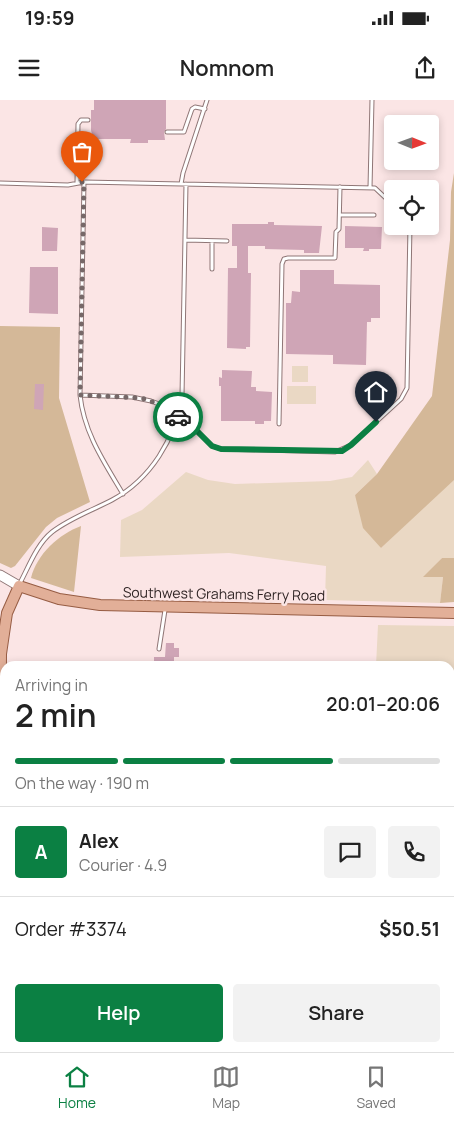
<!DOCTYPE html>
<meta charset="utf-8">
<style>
:root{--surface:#fff;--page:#f2f2f2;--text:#222;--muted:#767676;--line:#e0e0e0;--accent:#0b8043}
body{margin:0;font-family:Manrope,sans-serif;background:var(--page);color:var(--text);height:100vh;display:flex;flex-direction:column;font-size:19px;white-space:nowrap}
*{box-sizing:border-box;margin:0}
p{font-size:16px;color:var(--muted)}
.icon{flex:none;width:28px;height:28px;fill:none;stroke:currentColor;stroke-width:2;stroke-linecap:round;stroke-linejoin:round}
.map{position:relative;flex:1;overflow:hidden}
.details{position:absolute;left:0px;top:561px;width:455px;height:391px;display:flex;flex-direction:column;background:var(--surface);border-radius:15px 15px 0 0;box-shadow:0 2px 8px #0003}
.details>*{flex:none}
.needle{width:32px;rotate:91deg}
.tools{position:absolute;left:384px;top:15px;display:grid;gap:10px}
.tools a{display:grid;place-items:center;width:55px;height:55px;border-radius:5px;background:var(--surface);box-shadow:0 2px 8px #0003;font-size:25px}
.pin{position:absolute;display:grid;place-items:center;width:42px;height:42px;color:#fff;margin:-51px -21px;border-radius:50% 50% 50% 0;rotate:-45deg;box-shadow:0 0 5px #0007}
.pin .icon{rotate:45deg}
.courier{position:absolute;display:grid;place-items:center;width:50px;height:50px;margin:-25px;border:4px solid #0b8043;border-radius:50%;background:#fff;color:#222;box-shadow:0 1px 6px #0007}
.headline em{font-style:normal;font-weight:600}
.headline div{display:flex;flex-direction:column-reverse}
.headline{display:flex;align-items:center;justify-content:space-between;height:85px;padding:0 15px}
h1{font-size:32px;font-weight:600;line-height:38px}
.bar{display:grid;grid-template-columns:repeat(4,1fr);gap:8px 5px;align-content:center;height:60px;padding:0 15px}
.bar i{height:6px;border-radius:4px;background:var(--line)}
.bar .current{background:var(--accent)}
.bar p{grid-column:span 4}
.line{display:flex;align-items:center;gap:12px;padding:0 15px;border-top:1px solid var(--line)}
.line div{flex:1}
.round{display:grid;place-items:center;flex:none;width:52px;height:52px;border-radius:5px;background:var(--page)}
.cta{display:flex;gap:10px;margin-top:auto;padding:10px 15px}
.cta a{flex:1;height:58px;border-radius:5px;background:var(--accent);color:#fff;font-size:20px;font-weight:600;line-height:58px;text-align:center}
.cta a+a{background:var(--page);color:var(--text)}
.status{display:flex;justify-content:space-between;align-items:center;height:35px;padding:0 25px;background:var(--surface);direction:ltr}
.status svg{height:14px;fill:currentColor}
header{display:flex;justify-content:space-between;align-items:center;height:65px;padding:0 15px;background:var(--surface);font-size:22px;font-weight:600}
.dock{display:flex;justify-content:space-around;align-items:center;height:70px;border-top:1px solid var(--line);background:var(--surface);font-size:14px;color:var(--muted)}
.dock a{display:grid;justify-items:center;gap:2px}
.dock .current{color:var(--accent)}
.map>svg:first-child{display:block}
.built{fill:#fcd7d7}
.green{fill:#ead8c4}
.forest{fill:#d4b898}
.building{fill:#cfa5b6}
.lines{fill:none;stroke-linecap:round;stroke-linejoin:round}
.service-casing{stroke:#8f7676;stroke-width:5}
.secondary-casing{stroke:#8f7676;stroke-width:11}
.primary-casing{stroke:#965c43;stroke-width:12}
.service{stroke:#fff;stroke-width:3}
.secondary{stroke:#fff;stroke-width:9}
.primary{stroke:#e2af98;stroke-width:10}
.done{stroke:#766868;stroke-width:5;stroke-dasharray:0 9}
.route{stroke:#0b8043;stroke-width:6}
.labels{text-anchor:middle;stroke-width:5;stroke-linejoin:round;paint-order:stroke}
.street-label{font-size:14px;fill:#2f2424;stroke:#fbe5e5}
</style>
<div class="status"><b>19:59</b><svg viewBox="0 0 49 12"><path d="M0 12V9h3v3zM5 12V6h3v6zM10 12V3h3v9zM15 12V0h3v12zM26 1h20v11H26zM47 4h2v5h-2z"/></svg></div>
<header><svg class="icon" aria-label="menu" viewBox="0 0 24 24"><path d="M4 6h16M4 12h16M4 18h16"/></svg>Nomnom<svg class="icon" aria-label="share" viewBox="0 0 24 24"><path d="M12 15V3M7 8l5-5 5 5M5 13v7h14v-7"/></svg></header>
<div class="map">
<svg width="454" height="952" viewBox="0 0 454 952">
<rect width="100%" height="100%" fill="#fbe5e5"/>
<path class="built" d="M 25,948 L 139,948 L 139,952 L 25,951 Z"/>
<path class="green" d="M 292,266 L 308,266 L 308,282 L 292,282 Z
M 287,286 L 316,286 L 316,304 L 287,304 Z
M 368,360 L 377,374 L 355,395 L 381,448 L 454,378 L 454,458 L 442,458 L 424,477 L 443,477 L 440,503 L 325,500 L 326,466 L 229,453 L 120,457 L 121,420 L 142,410 L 186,372 L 208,380 L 235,384 L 330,381 L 352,377 Z
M 378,525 L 454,526 L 454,592 L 450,592 L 450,566 L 376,566 Z
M 150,948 L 248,948 L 249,952 L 150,952 Z"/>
<path class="forest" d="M 454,73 L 454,380 L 381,448 L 363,428 L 355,395 L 377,374 L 432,296 L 450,140 L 451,92 Z
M 0,226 L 60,227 L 59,298 L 90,402 L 57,418 L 46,427 L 15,466 L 11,468 L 0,463 Z
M 81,426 L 74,492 L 31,478 C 37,454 59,434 81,426 Z
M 442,458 L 454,458 L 454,502 L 440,503 L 443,477 L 423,477 Z"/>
<path class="building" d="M 94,0 L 166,0 L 166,29 L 164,32 L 165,40 L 148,40 L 148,43 L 130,43 L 131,39 L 93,39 L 91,30 L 91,10 L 94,10 Z
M 268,122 L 274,122 L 274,125 L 322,126 L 319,153 L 304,153 L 304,150 L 265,149 L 265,146 L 248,146 L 248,173 L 251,173 L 250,247 L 246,247 L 246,249 L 227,248 L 228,168 L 237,168 L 237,146 L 232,146 L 232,124 L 268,124 Z
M 345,126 L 382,127 L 381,149 L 369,149 L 369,151 L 363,151 L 364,148 L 345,148 Z
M 42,127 L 58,128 L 57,151 L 42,151 Z
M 30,167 L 58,167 L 58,214 L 29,213 Z
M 300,170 L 334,170 L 334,184 L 380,185 L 380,218 L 371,218 L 371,222 L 367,222 L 366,265 L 333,264 L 333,255 L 286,254 L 286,203 L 291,203 L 292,191 L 300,192 Z
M 222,270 L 252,271 L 251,287 L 256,287 L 256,291 L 272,292 L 271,321 L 264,321 L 264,324 L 255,324 L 255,321 L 221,321 L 221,286 L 219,286 L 219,277 L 222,278 Z
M 35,284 L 44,284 L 43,310 L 34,309 Z
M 166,543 L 174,543 L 174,548 L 179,548 L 179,557 L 174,557 L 174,566 L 154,566 L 154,557 L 165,557 Z"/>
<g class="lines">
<defs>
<path id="service" d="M 167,32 L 184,32 L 192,9 L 195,7 L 205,9
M 69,42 L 78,43
M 84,82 L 80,295 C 84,333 104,362 123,394
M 0,83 L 68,85 L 84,82 L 375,88 L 392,104
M 77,83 L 78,24 L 81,20 L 88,20
M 181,84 L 183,73 L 207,0
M 370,88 L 372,0
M 340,115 L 374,115
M 185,140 L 227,141
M 212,169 L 212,141
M 80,295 L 132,297 L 151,301 L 180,312
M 177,320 L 195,329 L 212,346 L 221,349 L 335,352 L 351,345 L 401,299 L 407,288 L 410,126
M 279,324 L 282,164 L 284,159 L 288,158 L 335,158 L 336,132 L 339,129 L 340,87
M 20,483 C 29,466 37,444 52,432 C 70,418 93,410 112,400 C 151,379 175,339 182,296 L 186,84
M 159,549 L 165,510
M 0,792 L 5,792
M 0,909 L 5,908"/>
<path id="secondary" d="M 0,475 L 19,486"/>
<path id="primary" d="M 0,703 L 1,554 L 7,513 L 19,486 L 59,499 L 100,505 L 454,513"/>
</defs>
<use href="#service" class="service-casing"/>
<use href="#secondary" class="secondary-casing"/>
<use href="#primary" class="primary-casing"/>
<use href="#service" class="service"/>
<use href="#secondary" class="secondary"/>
<use href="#primary" class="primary"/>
</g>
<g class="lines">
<path class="done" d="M 82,82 L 84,82 L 80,295 L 142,298 L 180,312 L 178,317"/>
<path class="route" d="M 178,317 L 176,320 L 195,329 L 212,346 L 221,349 L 342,351 L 351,345 L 376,322"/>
</g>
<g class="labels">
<g class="street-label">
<text transform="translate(224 494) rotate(1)" y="5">Southwest Grahams Ferry Road</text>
</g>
</g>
</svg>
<div class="tools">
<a><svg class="needle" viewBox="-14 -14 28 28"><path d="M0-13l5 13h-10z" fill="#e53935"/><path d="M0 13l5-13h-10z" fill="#767676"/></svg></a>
<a><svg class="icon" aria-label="locate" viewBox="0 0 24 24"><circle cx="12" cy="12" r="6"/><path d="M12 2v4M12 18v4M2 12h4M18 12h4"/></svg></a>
</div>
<div class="pin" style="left:82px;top:82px;background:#ea580c"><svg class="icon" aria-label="bag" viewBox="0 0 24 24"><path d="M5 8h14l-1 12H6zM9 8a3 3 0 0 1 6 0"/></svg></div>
<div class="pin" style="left:376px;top:322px;background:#1f2937"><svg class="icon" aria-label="home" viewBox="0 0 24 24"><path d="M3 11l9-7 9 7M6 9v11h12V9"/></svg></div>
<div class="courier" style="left:178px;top:317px"><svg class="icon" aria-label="car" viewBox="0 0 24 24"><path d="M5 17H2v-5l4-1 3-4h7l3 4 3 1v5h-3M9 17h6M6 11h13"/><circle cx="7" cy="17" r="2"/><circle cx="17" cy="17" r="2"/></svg></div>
<section class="details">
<div class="headline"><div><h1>2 min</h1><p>Arriving in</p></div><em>20:01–20:06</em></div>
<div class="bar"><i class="current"></i><i class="current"></i><i class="current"></i><i></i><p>On the way · 190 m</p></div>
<div class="line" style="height:90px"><b class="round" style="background:var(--accent);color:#fff">A</b><div><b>Alex</b><p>Courier · 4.9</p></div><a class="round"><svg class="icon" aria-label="chat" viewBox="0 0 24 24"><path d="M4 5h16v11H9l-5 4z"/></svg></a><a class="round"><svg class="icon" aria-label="phone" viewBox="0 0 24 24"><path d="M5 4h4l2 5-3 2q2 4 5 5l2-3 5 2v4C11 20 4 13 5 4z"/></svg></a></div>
<div class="line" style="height:65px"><div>Order #3374</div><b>$50.51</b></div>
<div class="cta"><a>Help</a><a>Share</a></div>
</section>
</div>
<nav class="dock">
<a class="current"><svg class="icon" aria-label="home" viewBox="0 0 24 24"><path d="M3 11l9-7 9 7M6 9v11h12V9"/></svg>Home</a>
<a><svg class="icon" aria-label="map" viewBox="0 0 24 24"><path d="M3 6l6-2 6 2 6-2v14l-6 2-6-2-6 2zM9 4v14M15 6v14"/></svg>Map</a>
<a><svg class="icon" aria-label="saved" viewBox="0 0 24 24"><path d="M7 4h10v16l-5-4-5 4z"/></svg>Saved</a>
</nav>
